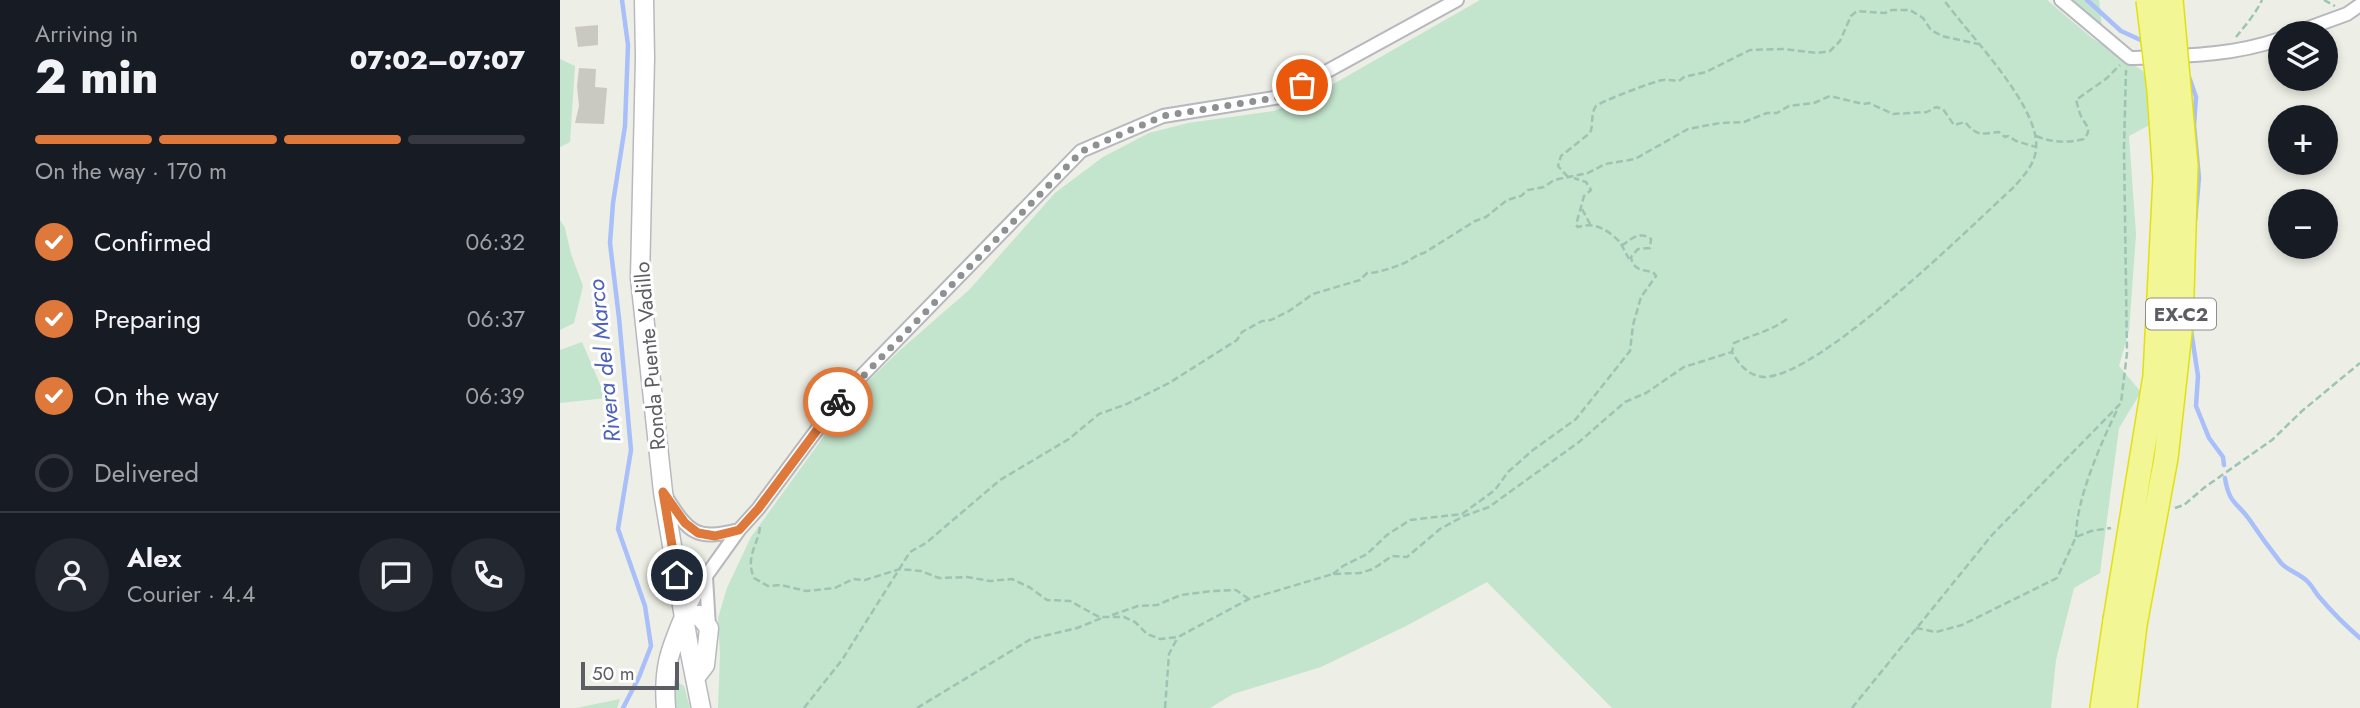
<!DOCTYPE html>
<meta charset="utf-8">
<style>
:root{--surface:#171b24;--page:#242831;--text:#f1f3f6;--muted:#9ea1a6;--line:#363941;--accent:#de783b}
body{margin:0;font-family:Jost,sans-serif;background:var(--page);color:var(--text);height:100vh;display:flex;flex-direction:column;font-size:26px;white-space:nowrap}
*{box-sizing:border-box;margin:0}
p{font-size:23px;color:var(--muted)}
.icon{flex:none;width:38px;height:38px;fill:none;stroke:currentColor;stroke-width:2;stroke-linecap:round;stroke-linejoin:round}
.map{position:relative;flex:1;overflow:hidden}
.panel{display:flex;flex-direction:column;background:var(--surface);width:560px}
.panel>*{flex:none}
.buttons{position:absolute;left:1708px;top:21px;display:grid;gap:14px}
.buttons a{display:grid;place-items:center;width:70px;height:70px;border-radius:50%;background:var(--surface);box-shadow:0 4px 10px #0003;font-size:35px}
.scale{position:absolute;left:21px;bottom:18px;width:98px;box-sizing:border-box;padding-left:7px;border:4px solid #5d5e64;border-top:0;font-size:19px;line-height:24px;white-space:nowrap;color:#5d5e64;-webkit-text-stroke:5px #fff;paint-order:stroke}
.pin{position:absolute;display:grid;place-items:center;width:60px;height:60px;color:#fff;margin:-30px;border:4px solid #fff;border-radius:50%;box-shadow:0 2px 7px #0007}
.courier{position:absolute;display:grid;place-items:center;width:70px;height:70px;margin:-35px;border:5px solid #de783b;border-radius:50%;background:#fff;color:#222;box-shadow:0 2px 9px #0007}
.headline em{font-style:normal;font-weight:800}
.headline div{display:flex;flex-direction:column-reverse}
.headline{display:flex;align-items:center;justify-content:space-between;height:119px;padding:0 35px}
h1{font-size:46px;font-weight:800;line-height:52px}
.bar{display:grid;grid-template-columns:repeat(4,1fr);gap:10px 7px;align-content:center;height:84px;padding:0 35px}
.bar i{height:9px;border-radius:5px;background:var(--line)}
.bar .selected{background:var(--accent)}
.bar p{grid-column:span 4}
.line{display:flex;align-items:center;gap:18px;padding:0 35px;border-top:2px solid var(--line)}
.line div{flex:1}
.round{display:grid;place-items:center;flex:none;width:74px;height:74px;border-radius:37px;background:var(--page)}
ol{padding:0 35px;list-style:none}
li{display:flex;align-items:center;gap:21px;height:77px}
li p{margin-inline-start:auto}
li .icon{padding:7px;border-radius:50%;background:var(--accent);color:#fff;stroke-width:4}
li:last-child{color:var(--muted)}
li i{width:38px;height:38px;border:4px solid var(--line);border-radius:50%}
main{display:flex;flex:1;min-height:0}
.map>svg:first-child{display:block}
.green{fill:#c3e4cd}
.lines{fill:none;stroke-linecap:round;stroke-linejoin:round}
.stream{stroke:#a9bff9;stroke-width:4.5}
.building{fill:#cac9c1}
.street-casing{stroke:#b7b8be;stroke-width:16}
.secondary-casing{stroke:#b8b9c0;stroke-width:21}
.highway-casing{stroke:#e3e00f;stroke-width:26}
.path{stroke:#9dc4b3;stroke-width:2.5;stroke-dasharray:7 3.5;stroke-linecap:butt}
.street{stroke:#fff;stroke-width:12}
.secondary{stroke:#fff;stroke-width:18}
.highway{stroke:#f2f694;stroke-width:23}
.highway-bridge-casing{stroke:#e3e00f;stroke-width:26;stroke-linecap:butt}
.highway-bridge{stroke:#f2f694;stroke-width:23}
.done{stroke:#8f9091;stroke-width:7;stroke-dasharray:0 12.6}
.route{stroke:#de783b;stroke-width:9}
.labels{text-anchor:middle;stroke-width:6;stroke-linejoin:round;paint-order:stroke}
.shield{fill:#fff;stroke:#8e8e92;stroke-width:2}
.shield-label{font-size:19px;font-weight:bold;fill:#5d5e64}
.street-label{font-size:21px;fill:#5d5e64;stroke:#fff}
.water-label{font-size:23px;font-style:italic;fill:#4d62bc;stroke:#fff}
</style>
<main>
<section class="panel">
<div class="headline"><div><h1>2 min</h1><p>Arriving in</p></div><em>07:02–07:07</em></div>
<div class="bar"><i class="selected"></i><i class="selected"></i><i class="selected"></i><i></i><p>On the way · 170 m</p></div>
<ol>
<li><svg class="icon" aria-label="check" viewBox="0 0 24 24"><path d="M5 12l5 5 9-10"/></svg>Confirmed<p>06:32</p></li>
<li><svg class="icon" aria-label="check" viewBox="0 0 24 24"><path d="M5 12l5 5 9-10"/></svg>Preparing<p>06:37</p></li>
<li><svg class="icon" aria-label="check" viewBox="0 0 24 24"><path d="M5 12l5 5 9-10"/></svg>On the way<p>06:39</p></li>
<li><i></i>Delivered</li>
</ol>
<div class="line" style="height:126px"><a class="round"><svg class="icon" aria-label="person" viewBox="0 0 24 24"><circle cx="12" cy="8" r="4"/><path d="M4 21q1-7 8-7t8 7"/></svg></a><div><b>Alex</b><p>Courier · 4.4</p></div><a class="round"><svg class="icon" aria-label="chat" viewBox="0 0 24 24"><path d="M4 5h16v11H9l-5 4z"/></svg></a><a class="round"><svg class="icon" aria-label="phone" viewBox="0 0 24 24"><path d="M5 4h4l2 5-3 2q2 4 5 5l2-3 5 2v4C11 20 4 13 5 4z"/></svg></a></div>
</section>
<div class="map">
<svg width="1800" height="708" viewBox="0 0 1800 708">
<rect width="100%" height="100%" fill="#edeee5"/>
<path class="green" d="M 920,0 L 1487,0 L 1532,38 L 1583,71 L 1592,91 L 1595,122 L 1569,136 L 1576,235 L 1569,330 L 1559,366 L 1581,392 L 1559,428 L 1540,573 L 1514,588 L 1496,660 L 1491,708 L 1052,708 L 927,582 L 846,626 L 761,667 L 673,694 L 650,708 L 158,708 L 160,654 L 158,618 L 167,588 L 191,537 L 293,396 L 339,351 L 409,290 L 495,193 L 543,157 L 589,133 L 628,123 L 714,111 L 749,98 Z
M 1508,0 L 1539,0 L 1542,28 Z
M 0,59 L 15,66 L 10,142 L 0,147 Z
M 0,220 L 5,228 L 11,254 L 23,286 L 14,323 L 0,330 Z
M 22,342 L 46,398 L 0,403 L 0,350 Z
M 116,681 L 124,686 L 130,708 L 113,708 L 113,683 Z
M 60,699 L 57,708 L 16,708 Z"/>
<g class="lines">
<path class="stream" d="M 62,0 L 68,45 L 65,126 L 53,203 L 50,243 L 59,318 L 71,450 L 58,529 L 85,606 L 91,646 L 79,677 L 63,708
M 1527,0 L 1561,31 L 1585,42
M 1629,77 L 1636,97 L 1634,125 L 1639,178 L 1635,221
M 1631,330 L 1638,376 L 1636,406 L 1649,438 L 1663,457 L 1664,465
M 1665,478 C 1669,504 1677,502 1689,519 C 1699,534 1710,549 1721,563 C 1728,571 1741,574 1748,582 C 1753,587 1756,594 1761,599 C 1773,613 1786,626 1800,638"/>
</g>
<path class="building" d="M 38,25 L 38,45 L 18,47 L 15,27 Z
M 19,68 L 36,69 L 35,87 L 47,88 L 44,124 L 15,123 L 19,106 L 17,86 Z"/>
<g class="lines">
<defs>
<path id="street" d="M 1501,0 L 1570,58 C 1621,56 1672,56 1720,39
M 1735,33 L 1787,14 L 1800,5
M 106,497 C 129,533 136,541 179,530
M 146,577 L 149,628
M 124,617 L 146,576 L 179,530 L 198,509 L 282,396 L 521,151 L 603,116 L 720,97 L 897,0"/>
<path id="secondary" d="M 84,0 L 85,58 L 80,278 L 103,492 L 130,653 L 141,708
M 124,617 L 139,615 L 149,628 L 145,665 L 135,678
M 106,708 C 103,669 109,652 124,617"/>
<path id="highway" d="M 1542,708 L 1555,620
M 1565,708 L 1575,625"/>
</defs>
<use href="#street" class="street-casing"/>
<use href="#secondary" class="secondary-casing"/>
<use href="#highway" class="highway-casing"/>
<path class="path" d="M 1764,0 L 1775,6
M 1676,37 C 1685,26 1696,13 1702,0
M 1476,136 C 1493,143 1507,143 1524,139 C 1532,129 1527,127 1522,118 C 1519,113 1518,106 1516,100 L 1547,78 L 1560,65
M 1008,177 L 998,166 L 1001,156 L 1030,133 C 1034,124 1030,114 1036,106 C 1040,102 1094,81 1103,80 C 1108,79 1113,81 1119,81 L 1124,77 L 1146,72 L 1190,50 L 1223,49 L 1257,53 L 1270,51 L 1280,41 L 1291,16 L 1297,11 L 1325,13 L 1332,10 L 1350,10 L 1363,18 L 1371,30 L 1382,36 L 1418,44
M 1022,209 L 1030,224
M 1061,244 L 1069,259
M 1227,319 C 1209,332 1194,334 1174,343 L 1172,352 C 1179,365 1189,376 1204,377 C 1259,377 1410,227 1455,186 C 1464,175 1475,164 1476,149 C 1481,107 1408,34 1384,0
M 1615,508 L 1624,505 L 1645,487 L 1712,440 L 1742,411 L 1800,363
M 200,527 C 198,545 185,557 194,578 L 208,586 L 221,585 L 246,591 L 275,588 L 293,579 L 305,580 L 340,569 L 361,571 L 379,578 L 407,577 L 430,581 L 452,579 L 469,587 L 487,600 L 510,601 L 539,617 L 564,617 L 575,622 L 587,634 L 600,639 L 618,637 L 689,599 L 773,574 L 800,573 L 813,569 L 832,556 L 847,557 L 880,529 L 904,516 L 929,507 L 1019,442 L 1065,402 L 1086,393 L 1124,367 L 1172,352
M 1516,537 C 1516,499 1541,443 1558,408
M 773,574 L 783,566 L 807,554 L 827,535 L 850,520 L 902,514 L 935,490 L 948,472 L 973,450 L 1016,419 L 1070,351 L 1073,325 L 1081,297 L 1096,276 L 1093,272 C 1082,270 1073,270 1071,257 L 1078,249 L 1090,248 L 1091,239 C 1080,231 1072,238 1063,245 C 1050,232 1037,221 1018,227 L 1016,225 L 1024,196 L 1031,190 L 1026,182 L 1014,178
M 552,615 L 578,606 L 597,605 L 621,595 L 652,591 L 676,590 L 689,599
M 1356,628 L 1376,632 L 1402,625 L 1497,578 L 1516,537 L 1531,531 L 1551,528
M 244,708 L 282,660 L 350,552 L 366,543 L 440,480 L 509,439 L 539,414 L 567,404 L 609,383 L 677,340 L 682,332 L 702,321 L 711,320 L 729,311 L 753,294 L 800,280 L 807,273 C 819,273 831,268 842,264 C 850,261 855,255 864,253 L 915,221 L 926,217 L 947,200 L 961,196 L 968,190 L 984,187 L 994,180 L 1028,173 L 1045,164 L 1075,159 L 1128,129 L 1160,123 L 1184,122 L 1207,113 L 1217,113 L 1229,106 L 1254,103 L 1270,96 L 1303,104 L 1309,103 L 1333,114 L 1367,112 L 1376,107 L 1383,109 L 1394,125 L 1405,122 C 1418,138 1422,133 1439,132 L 1445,137 L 1448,136 L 1456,141 L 1476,147
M 357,708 L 471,639 L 517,628 L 542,618
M 605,708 L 609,654 L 618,637
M 1292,708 L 1432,535 L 1561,403 L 1567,353 L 1564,148 L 1566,70"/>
<use href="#street" class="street"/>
<use href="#secondary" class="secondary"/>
<use href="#highway" class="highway"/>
<defs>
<path id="highway-bridge" d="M 1555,620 L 1595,376 L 1605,178 L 1599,90 L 1588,0
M 1575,625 L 1606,458 L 1621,323 L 1626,166 L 1611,0"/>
</defs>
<use href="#highway-bridge" class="highway-bridge-casing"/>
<use href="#highway-bridge" class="highway-bridge"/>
</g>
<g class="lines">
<path class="done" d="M 278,402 L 522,151 L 603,116 L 720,97 L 742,85"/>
<path class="route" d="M 117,575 L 103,492 L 125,523 L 138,533 L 155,536 L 179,530 L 198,509 L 278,402"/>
</g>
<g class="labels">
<rect class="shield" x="1586" y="298.5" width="70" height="31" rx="5"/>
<g class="shield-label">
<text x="1621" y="321">EX-C2</text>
</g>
<g class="street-label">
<text transform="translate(90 356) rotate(-95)" y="7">Ronda Puente Vadillo</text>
</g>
<g class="water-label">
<text transform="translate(44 361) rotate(-96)" y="8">Rivera del Marco</text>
</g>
</g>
</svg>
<div class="buttons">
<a><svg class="icon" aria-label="layers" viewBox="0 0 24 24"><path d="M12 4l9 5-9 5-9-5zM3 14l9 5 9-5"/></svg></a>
<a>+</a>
<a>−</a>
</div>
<div class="scale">50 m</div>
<div class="pin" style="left:742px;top:85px;background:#ea580c"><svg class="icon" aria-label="bag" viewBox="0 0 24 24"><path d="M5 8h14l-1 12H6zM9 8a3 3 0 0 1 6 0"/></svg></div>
<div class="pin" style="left:117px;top:575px;background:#1f2937"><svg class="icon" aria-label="home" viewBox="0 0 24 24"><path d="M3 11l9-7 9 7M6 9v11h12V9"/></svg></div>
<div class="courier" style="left:278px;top:402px"><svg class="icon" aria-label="bike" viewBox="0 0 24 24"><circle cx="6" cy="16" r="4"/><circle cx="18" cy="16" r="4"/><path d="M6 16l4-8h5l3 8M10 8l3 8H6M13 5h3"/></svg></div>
</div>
</main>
